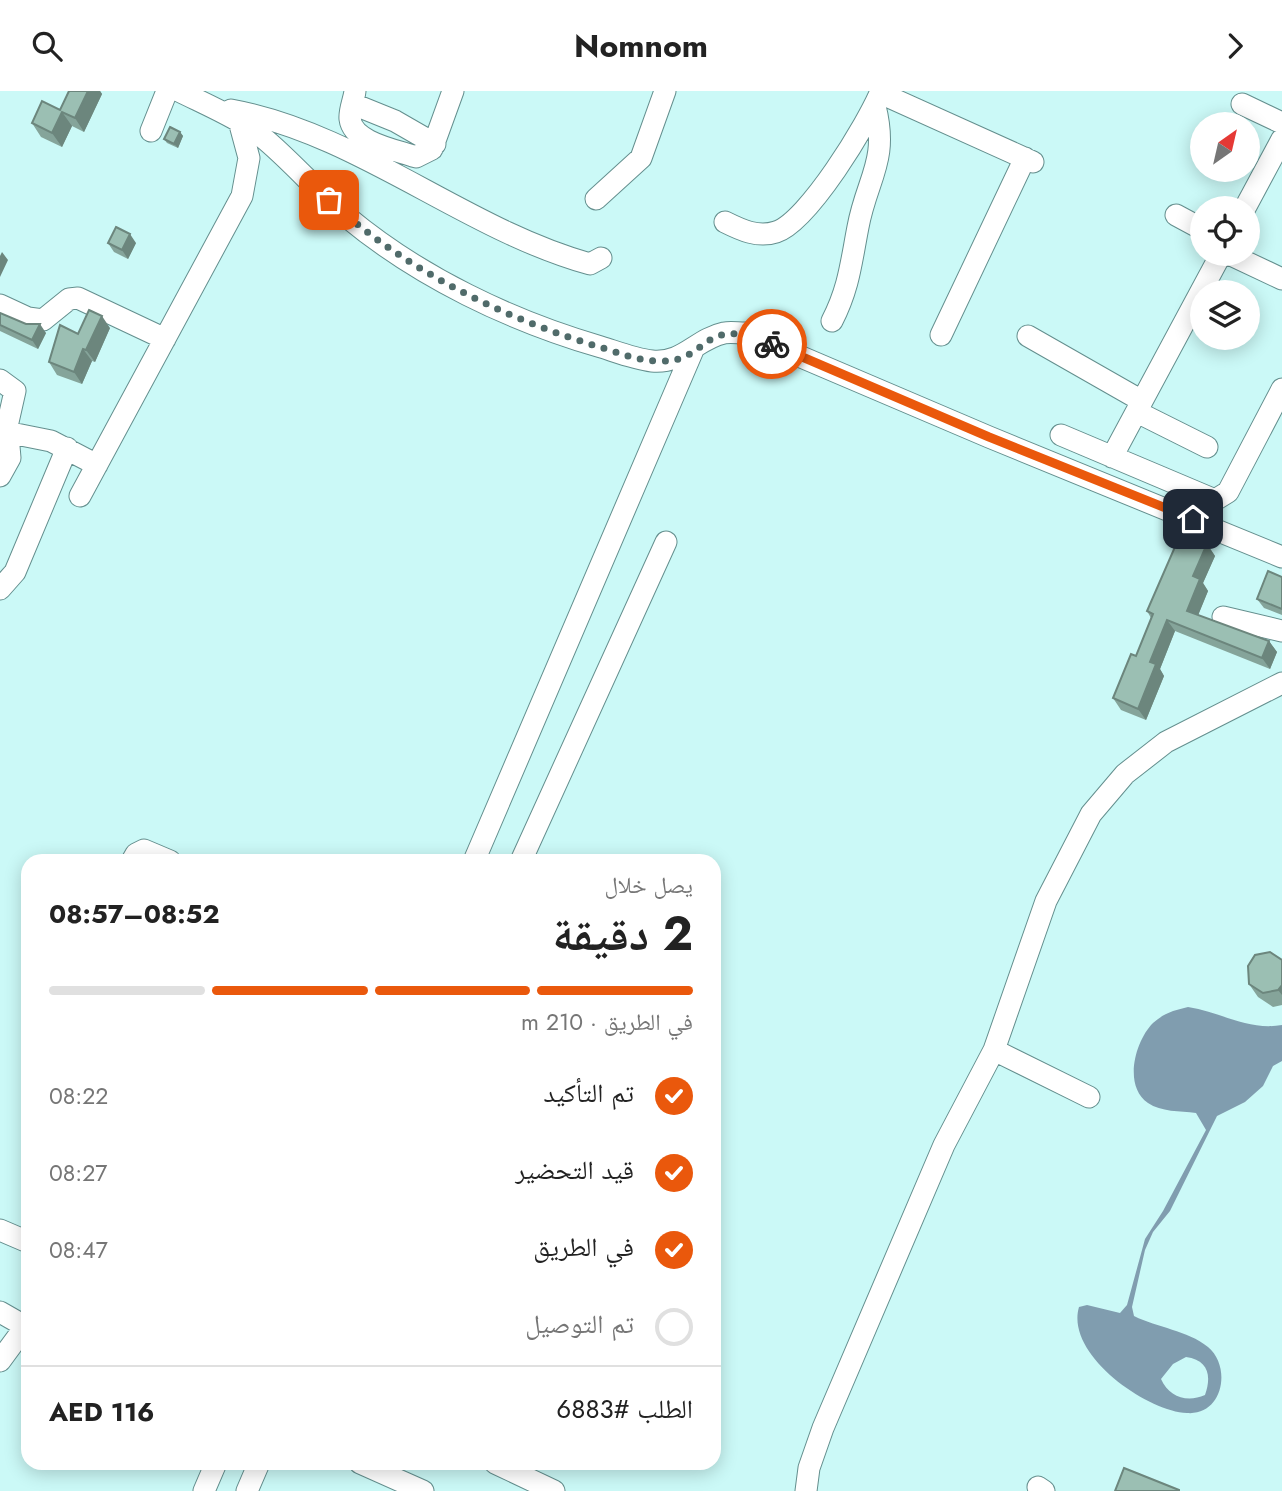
<!DOCTYPE html>
<html lang="ar">
<meta charset="utf-8">
<style>
:root{--surface:#fff;--page:#f6f6f6;--text:#222;--muted:#767676;--line:#e0e0e0;--accent:#ea580c}
body{margin:0;font-family:Jost,"Noto Naskh Arabic",sans-serif;background:var(--page);color:var(--text);direction:rtl;height:100vh;display:flex;flex-direction:column;font-size:26px;white-space:nowrap}
*{box-sizing:border-box;margin:0}
p{font-size:23px;color:var(--muted)}
.icon{flex:none;width:38px;height:38px;fill:none;stroke:currentColor;stroke-width:2;stroke-linecap:round;stroke-linejoin:round}
.map{position:relative;flex:1;overflow:hidden;direction:ltr}
.panel{position:absolute;left:21px;top:763px;width:700px;height:616px;display:flex;flex-direction:column;background:var(--surface);border-radius:21px;box-shadow:0 4px 18px #0003;direction:rtl}
.panel>*{flex:none}
.needle{width:46px;rotate:34deg}
.fabs{position:absolute;left:1190px;top:21px;display:grid;gap:14px}
.fabs a{display:grid;place-items:center;width:70px;height:70px;border-radius:50%;background:var(--surface);box-shadow:0 4px 18px #0003;font-size:35px}
.pin{position:absolute;display:grid;place-items:center;width:60px;height:60px;color:#fff;margin:-30px;border-radius:14px;box-shadow:0 4px 10px #0006}
.courier{position:absolute;display:grid;place-items:center;width:70px;height:70px;margin:-35px;border:5px solid #ea580c;border-radius:50%;background:#fff;color:#222;box-shadow:0 2px 9px #0007}
.summary em{font-style:normal;font-weight:700}
.summary div{display:flex;flex-direction:column-reverse}
.summary{display:flex;align-items:center;justify-content:space-between;height:119px;padding:0 28px}
h1{font-size:46px;font-weight:700;line-height:52px}
.bar{display:grid;grid-template-columns:repeat(4,1fr);gap:10px 7px;align-content:center;height:84px;padding:0 28px}
.bar i{height:9px;border-radius:5px;background:var(--line)}
.bar .selected{background:var(--accent)}
.bar p{grid-column:span 4}
.line{display:flex;align-items:center;gap:18px;padding:0 28px;border-top:2px solid var(--line)}
.line div{flex:1}
ol{padding:0 28px;list-style:none}
li{display:flex;align-items:center;gap:21px;height:77px}
li p{margin-inline-start:auto}
li .icon{padding:7px;border-radius:50%;background:var(--accent);color:#fff;stroke-width:4}
li:last-child{color:var(--muted)}
li i{width:38px;height:38px;border:4px solid var(--line);border-radius:50%}
header{display:flex;justify-content:space-between;align-items:center;height:91px;padding:0 28px;background:var(--surface);font-size:32px;font-weight:700}
.map>svg:first-child{display:block}
.water{fill:#809daf;fill-rule:evenodd}
.lines{fill:none;stroke-linecap:round;stroke-linejoin:round}
.minor-casing{stroke:#648f8e;stroke-width:23}
.minor{stroke:#fff;stroke-width:21}
.wall{fill:#85a49a}
.shaded-wall{fill:#6c867d}
.building{fill:#9bbfb3;stroke:#6c867d;stroke-width:2}
.done{stroke:#506b6a;stroke-width:7;stroke-dasharray:0 12.6}
.route{stroke:#ea580c;stroke-width:9}
</style>
<header><svg class="icon" aria-label="forward" viewBox="0 0 24 24"><path d="M9 5l7 7-7 7"/></svg>Nomnom<svg class="icon" aria-label="search" viewBox="0 0 24 24"><circle cx="10" cy="10" r="6"/><path d="M15 15l6 6"/></svg></header>
<div class="map">
<svg width="1282" height="1400" viewBox="0 0 1282 1400">
<rect width="100%" height="100%" fill="#cbf9f7"/>
<path class="water" d="M 1188,916 C 1221,921 1248,940 1282,934 L 1282,970 L 1273,975 L 1263,995 L 1245,1011 L 1217,1025 L 1170,1120 L 1153,1141 L 1145,1159 L 1132,1216 L 1134,1225 C 1158,1237 1187,1239 1208,1256 C 1232,1276 1223,1325 1187,1322 C 1146,1320 1065,1263 1079,1216 L 1087,1214 L 1120,1222 L 1127,1214 L 1145,1148 L 1163,1120 L 1206,1039 L 1196,1022 C 1180,1020 1161,1021 1148,1012 C 1123,995 1135,950 1153,932 C 1164,922 1175,919 1188,916 ZM 1186,1266 C 1208,1269 1212,1284 1205,1304 C 1187,1312 1169,1306 1161,1288 L 1173,1273 Z"/>
<g class="lines">
<defs>
<path id="minor" d="M 179,0 C 209,15 241,28 267,50 C 295,74 319,102 347,126 C 419,186 511,230 601,256 C 617,261 635,268 652,270 C 683,273 696,248 724,242 C 730,241 738,242 745,242 L 989,346 L 1282,466
M 355,0 C 354,9 349,19 350,28 C 353,52 397,59 416,66 L 432,58 L 453,0
M 880,2 L 1033,71
M 353,13 L 395,30 L 435,53
M 1242,13 L 1282,32
M 231,19 C 360,43 464,138 590,173 L 601,167
M 151,40 L 167,0
M 596,108 L 641,67 L 665,0
M 1245,117 L 1282,48
M 1176,124 L 1202,138
M 725,131 C 741,139 758,147 776,141 C 808,131 868,32 881,0
M 1229,163 L 1282,188
M 0,214 L 28,227 L 43,229 L 69,208 L 78,207 L 165,248
M 832,230 C 849,197 851,172 858,136 C 867,87 889,70 875,15
M 941,244 L 1025,67
M 1028,245 L 1142,310
M 0,289 L 15,300 L 8,331
M 1137,321 L 1207,356
M 11,342 L 51,350 L 97,374
M 1061,344 L 1215,409 L 1228,401 L 1282,298
M 1112,366 L 1221,163
M 0,385 L 10,367 L 8,344
M 80,405 L 242,105 L 249,67 L 239,30
M 0,498 L 15,481 L 67,357
M 1223,526 L 1282,540
M 132,770 L 136,763 L 144,759 L 170,770
M 474,770 L 693,259
M 521,770 L 666,451
M 994,959 L 1089,1006
M 0,1139 L 28,1151
M 0,1221 L 28,1237
M 0,1270 L 25,1236
M 360,1372 L 423,1400
M 495,1372 L 554,1400
M 1038,1396 L 1044,1400
M 204,1400 L 216,1372
M 247,1400 L 259,1372
M 806,1400 L 809,1377 L 823,1337 L 944,1054 L 994,959 L 1046,810 L 1091,723 L 1125,683 L 1166,651 L 1282,592"/>
</defs>
<use href="#minor" class="minor-casing"/>
<use href="#minor" class="minor"/>
</g>
<path class="wall" d="M 69,0 L 100,0 L 102,3 L 84,41 L 72,35 L 62,56 L 41,46 L 32,32 L 60,19 Z
M 180,41 L 183,45 L 178,57 L 167,52 L 164,48 Z
M 108,152 L 136,152 L 128,168 L 114,161 Z
M 0,222 L 46,242 L 38,258 L 0,240 Z
M 110,237 L 95,271 L 92,270 L 82,293 L 57,284 L 49,271 L 78,243 Z
M 1207,453 L 1215,465 L 1203,492 L 1208,500 L 1198,524 L 1269,550 L 1277,561 L 1270,578 L 1175,540 L 1160,578 L 1164,585 L 1146,629 L 1121,619 L 1113,607 L 1136,565 L 1151,527 L 1147,520 Z
M 1282,486 L 1282,524 L 1264,517 L 1257,508 Z
M 1282,869 L 1282,914 L 1273,916 L 1258,906 L 1249,893 Z"/>
<path class="shaded-wall" d="M 88,0 L 100,0 L 102,3 L 84,41 L 75,27 Z
M 62,21 L 72,35 L 62,56 L 52,42 Z
M 180,41 L 183,45 L 178,57 L 174,53 Z
M 130,143 L 136,152 L 128,168 L 122,159 Z
M 2,161 L 8,169 L 0,186 L 0,165 Z
M 102,225 L 110,237 L 95,271 L 86,259 Z
M 40,233 L 46,242 L 38,258 L 32,249 Z
M 83,258 L 92,270 L 82,293 L 74,281 Z
M 1207,453 L 1215,465 L 1203,492 L 1208,500 L 1195,532 L 1187,520 L 1193,485 Z
M 1167,529 L 1175,540 L 1160,578 L 1164,585 L 1146,629 L 1138,618 L 1150,571 Z
M 1269,550 L 1277,561 L 1270,578 L 1262,567 Z
M 1282,894 L 1282,904 L 1278,899 Z"/>
<path class="building" d="M 69,0 L 88,0 L 75,27 L 62,21 L 52,42 L 32,32 L 42,10 L 60,19 Z
M 170,36 L 180,41 L 174,53 L 164,48 Z
M 116,136 L 130,143 L 122,159 L 108,152 Z
M 89,219 L 102,225 L 86,259 L 83,258 L 74,281 L 49,271 L 60,234 L 78,243 Z
M 0,222 L 26,233 L 40,233 L 32,249 L 0,234 Z
M 1181,442 L 1207,453 L 1193,485 L 1200,488 L 1187,520 L 1269,550 L 1262,567 L 1167,529 L 1150,571 L 1156,573 L 1138,618 L 1113,607 L 1131,563 L 1136,565 L 1153,523 L 1147,520 Z
M 1268,480 L 1282,486 L 1282,518 L 1257,508 Z
M 1270,861 L 1282,869 L 1282,894 L 1278,899 L 1263,902 L 1249,893 L 1248,875 L 1255,864 Z
M 1124,1377 L 1179,1399 L 1179,1400 L 1115,1400 Z"/>
<g class="lines">
<path class="done" d="M 329,109 C 405,179 504,228 603,257 C 622,263 640,270 660,270 C 710,272 699,222 772,253"/>
<path class="route" d="M 772,253 L 989,346 L 1193,428"/>
</g>
</svg>
<div class="fabs">
<a><svg class="needle" viewBox="-14 -14 28 28"><path d="M0-13l5 13h-10z" fill="#e53935"/><path d="M0 13l5-13h-10z" fill="#767676"/></svg></a>
<a><svg class="icon" aria-label="locate" viewBox="0 0 24 24"><circle cx="12" cy="12" r="6"/><path d="M12 2v4M12 18v4M2 12h4M18 12h4"/></svg></a>
<a><svg class="icon" aria-label="layers" viewBox="0 0 24 24"><path d="M12 4l9 5-9 5-9-5zM3 14l9 5 9-5"/></svg></a>
</div>
<div class="pin" style="left:329px;top:109px;background:#ea580c"><svg class="icon" aria-label="bag" viewBox="0 0 24 24"><path d="M5 8h14l-1 12H6zM9 8a3 3 0 0 1 6 0"/></svg></div>
<div class="pin" style="left:1193px;top:428px;background:#1f2937"><svg class="icon" aria-label="home" viewBox="0 0 24 24"><path d="M3 11l9-7 9 7M6 9v11h12V9"/></svg></div>
<div class="courier" style="left:772px;top:253px"><svg class="icon" aria-label="bike" viewBox="0 0 24 24"><circle cx="6" cy="16" r="4"/><circle cx="18" cy="16" r="4"/><path d="M6 16l4-8h5l3 8M10 8l3 8H6M13 5h3"/></svg></div>
<section class="panel">
<div class="summary"><div><h1>2 دقيقة</h1><p>يصل خلال</p></div><em>08:52–08:57</em></div>
<div class="bar"><i class="selected"></i><i class="selected"></i><i class="selected"></i><i></i><p>في الطريق · 210 m</p></div>
<ol>
<li><svg class="icon" aria-label="check" viewBox="0 0 24 24"><path d="M5 12l5 5 9-10"/></svg>تم التأكيد<p>08:22</p></li>
<li><svg class="icon" aria-label="check" viewBox="0 0 24 24"><path d="M5 12l5 5 9-10"/></svg>قيد التحضير<p>08:27</p></li>
<li><svg class="icon" aria-label="check" viewBox="0 0 24 24"><path d="M5 12l5 5 9-10"/></svg>في الطريق<p>08:47</p></li>
<li><i></i>تم التوصيل</li>
</ol>
<div class="line" style="height:91px"><div>الطلب #6883</div><b>AED 116</b></div>
</section>
</div>
